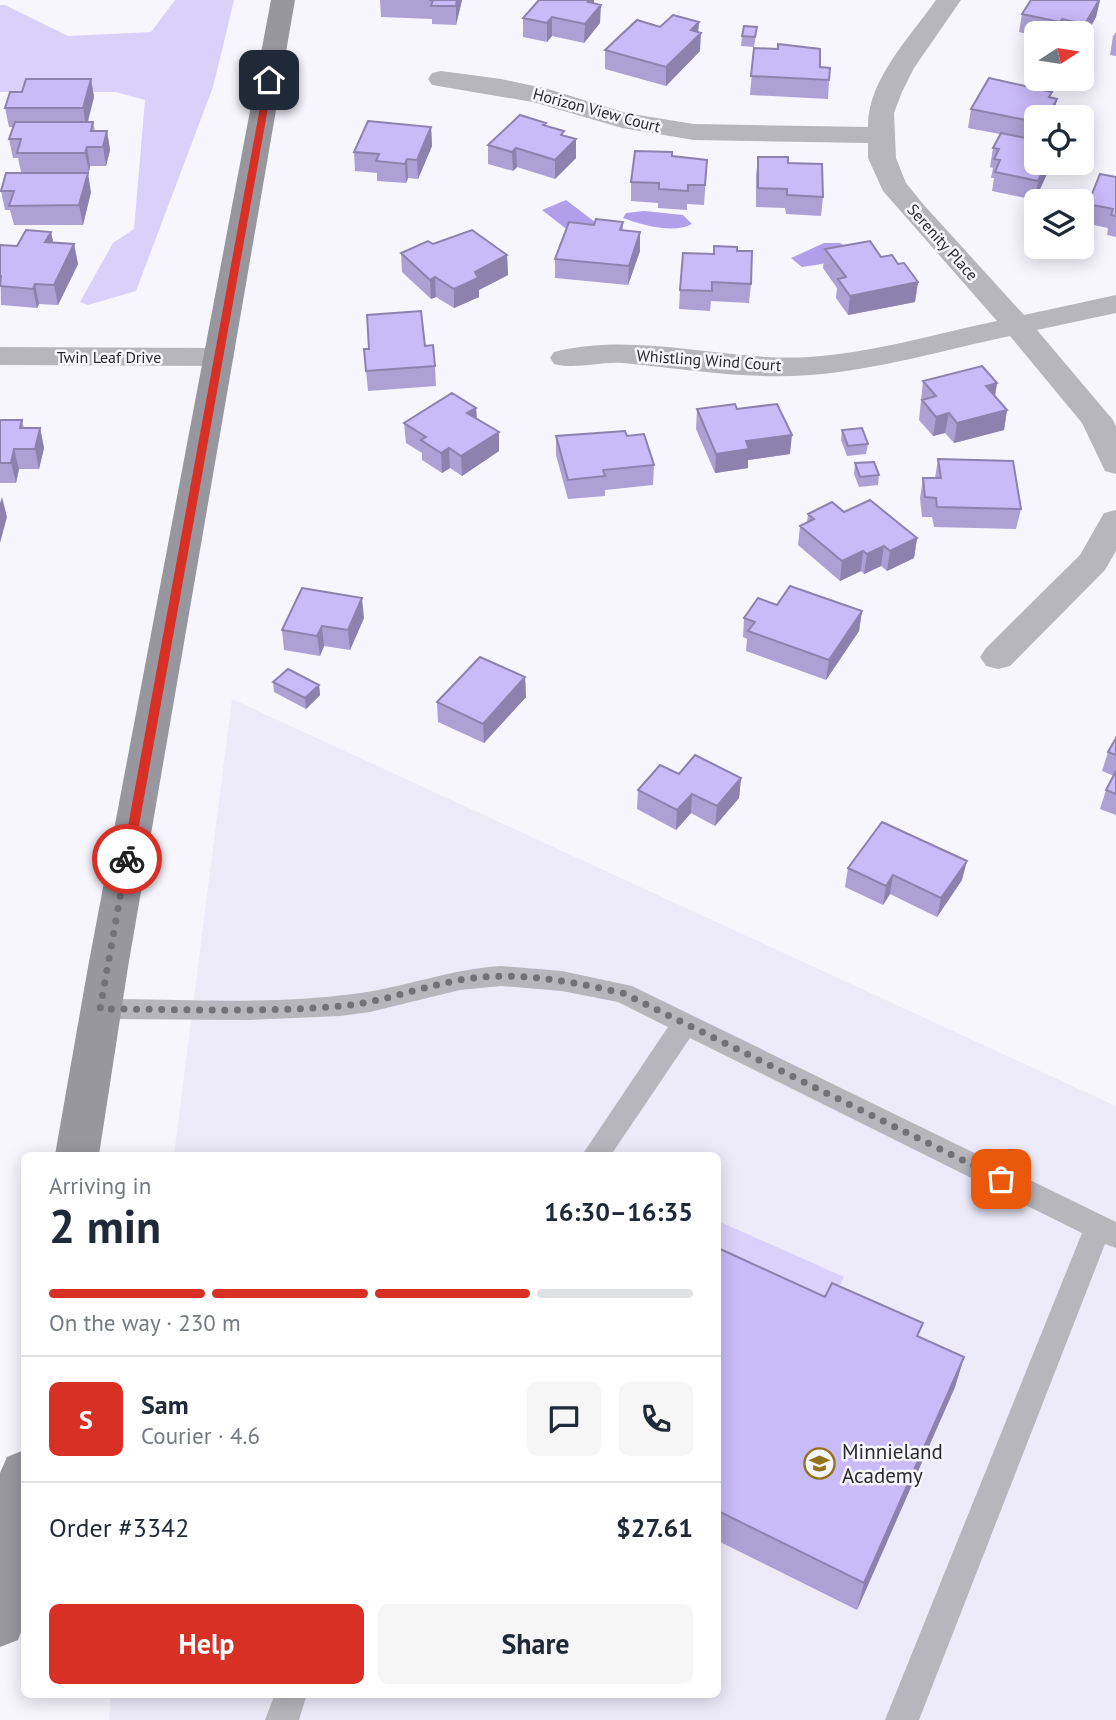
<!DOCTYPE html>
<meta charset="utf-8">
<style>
:root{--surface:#fff;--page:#f6f6f7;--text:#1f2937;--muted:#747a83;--line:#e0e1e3;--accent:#d93025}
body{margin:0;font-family:"PT Sans",sans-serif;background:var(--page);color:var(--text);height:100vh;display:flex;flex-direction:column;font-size:26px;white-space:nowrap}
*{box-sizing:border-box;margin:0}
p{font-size:23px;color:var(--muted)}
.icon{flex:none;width:38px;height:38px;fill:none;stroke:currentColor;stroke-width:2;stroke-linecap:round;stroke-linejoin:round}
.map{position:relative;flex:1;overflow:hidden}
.drawer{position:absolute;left:21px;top:1152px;width:700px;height:546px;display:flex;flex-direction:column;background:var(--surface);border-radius:10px;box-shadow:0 4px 18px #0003}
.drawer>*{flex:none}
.needle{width:46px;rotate:78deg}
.buttons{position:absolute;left:1024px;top:21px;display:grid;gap:14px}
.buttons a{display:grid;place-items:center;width:70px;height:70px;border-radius:10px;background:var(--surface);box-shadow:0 4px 18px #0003;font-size:35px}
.pin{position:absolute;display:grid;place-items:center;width:60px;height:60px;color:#fff;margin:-30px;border-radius:14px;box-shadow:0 4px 10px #0006}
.courier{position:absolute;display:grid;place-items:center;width:70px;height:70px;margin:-35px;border:5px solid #d93025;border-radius:50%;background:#fff;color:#222;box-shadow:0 2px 9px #0007}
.head em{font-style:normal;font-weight:700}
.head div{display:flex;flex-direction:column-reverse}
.head{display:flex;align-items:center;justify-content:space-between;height:119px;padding:0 28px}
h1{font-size:46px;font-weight:700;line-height:52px}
.bar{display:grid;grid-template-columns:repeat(4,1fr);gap:10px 7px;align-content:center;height:84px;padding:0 28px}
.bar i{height:9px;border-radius:5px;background:var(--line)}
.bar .current{background:var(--accent)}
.bar p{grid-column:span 4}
.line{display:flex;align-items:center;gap:18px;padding:0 28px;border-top:2px solid var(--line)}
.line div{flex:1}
.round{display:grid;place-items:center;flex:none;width:74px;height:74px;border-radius:10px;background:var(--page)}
.primary-button{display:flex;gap:14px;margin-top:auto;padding:14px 28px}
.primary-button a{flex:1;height:80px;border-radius:10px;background:var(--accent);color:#fff;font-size:28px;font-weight:700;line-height:80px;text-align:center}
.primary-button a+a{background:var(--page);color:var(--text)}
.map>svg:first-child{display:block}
.built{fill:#edeafa}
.green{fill:#dad1fa}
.water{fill:#b29feb}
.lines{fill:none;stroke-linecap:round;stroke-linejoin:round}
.lane{fill:#b7b6bc;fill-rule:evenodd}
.street{fill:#b7b6bc;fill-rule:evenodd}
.secondary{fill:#98969f;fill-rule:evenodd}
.wall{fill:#ada0d5}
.shaded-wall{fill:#8d82ae}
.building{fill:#c9baf8;stroke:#8d82ae;stroke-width:2}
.route{fill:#d93025}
.done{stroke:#727177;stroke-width:7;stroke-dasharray:0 12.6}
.labels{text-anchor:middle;stroke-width:5;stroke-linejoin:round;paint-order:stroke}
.far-street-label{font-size:16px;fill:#2a292e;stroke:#f7f6fe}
.near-poi-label{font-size:21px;fill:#2a292e;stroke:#f7f6fe;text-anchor:start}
</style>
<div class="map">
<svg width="1116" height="1720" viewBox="0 0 1116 1720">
<rect width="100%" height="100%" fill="#f7f6fe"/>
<path class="built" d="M 232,699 L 1116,1106 L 1116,1720 L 109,1720 L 111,1694 L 718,1694 L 718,1155 L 174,1155 Z"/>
<path class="green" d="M 175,0 L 234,0 L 213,87 L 136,291 L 88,305 L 80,302 L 113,243 L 134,229 L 145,100 L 116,92 L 0,92 L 0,5 L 5,5 L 68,36 L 151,32 Z
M 718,1221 L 844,1277 L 819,1328 L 718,1281 Z"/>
<path class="water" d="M 566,200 L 599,225 L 574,235 L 542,210 Z
M 644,211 L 683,215 L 692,224 C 674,234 642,225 623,218 L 626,213 Z
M 824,243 L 840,243 L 852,250 C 839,263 820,264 802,267 L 791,258 Z"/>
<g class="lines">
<path class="lane" d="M 501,966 L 562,971 L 632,986 L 1116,1222 L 1116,1248 L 1105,1244 L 919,1720 L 885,1720 L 1082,1233 L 690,1038 L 611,1155 L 582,1155 L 668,1027 L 618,1002 L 562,991 L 501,986 L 460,990 L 370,1012 L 340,1016 L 250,1020 L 100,1019 L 91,1016 L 87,1009 L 91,1002 L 100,999 C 184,999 270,1005 353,994 C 403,988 450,969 501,966 Z
M 275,1694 L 307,1694 L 299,1720 L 265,1720 Z"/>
<path class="street" d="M 936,0 L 961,0 L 914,68 L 902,92 L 894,113 L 896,158 L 906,183 L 923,204 L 1024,315 L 1116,295 L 1116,313 L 1037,330 L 1113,420 L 1116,427 L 1116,474 L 1105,471 L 1082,423 L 1010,336 C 944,350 877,370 810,375 C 749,380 685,369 623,363 C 600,361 577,370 554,364 L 550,358 L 554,352 C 637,331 724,362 809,357 C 872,353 935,334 997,321 L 883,191 L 868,158 L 868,143 L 694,140 L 622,128 L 533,102 L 432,85 L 428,79 L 432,73 L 441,71 L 501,79 L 548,89 L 626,113 L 694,124 L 868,127 C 867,80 911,36 936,0 Z
M 0,347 L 219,348 L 230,351 L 234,357 L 230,363 L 219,366 L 0,365 Z
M 1116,510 L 1116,551 L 1105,570 L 1010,666 L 998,669 L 986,666 L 980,657 L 986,648 L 1080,555 L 1104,513 Z"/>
<path class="secondary" d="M 271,0 L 295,0 L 128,967 L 99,1155 L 55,1155 L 88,967 Z
M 24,1450 L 24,1624 L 18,1640 L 0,1647 L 0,1473 L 7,1457 Z"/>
</g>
<path class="wall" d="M 380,0 L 462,0 L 456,25 L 432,24 L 432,19 L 381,17 Z
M 594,0 L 594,3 L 600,23 L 584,43 L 552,36 L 547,42 L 523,37 L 523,18 Z
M 1100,0 L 1096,17 L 1082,42 L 1082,33 L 1036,33 L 1036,36 L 1019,32 L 1022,14 Z
M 757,27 L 754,47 L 741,46 L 742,36 Z
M 698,32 L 700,51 L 666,86 L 605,69 L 605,50 Z
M 1116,32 L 1116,56 L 1110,55 L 1113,36 Z
M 754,48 L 820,67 L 829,80 L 828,99 L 750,95 Z
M 91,79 L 94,97 L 88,122 L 93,122 L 95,131 L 107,131 L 110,150 L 106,166 L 90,166 L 89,172 L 21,172 L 18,158 L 13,158 L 9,139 L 13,127 L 9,127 L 5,108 L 22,92 Z
M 1051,98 L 1057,99 L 1053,117 L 1036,117 L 1036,129 L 1034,129 L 1029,138 L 1036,163 L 1052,163 L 1035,200 L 992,191 L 994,178 L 991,178 L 993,168 L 990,167 L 993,148 L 1000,134 L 968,128 L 971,109 Z
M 546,123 L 546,126 L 564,136 L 576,158 L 555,179 L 517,167 L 513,171 L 488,164 L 488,145 Z
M 431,127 L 432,146 L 418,179 L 408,178 L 406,183 L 377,181 L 377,173 L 355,171 L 354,152 Z
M 672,156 L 707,160 L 704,205 L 687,204 L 687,210 L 658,208 L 658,203 L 631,201 L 631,182 Z
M 758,157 L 788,163 L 823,197 L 821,216 L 786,214 L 785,208 L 756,207 L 756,176 Z
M 1116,177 L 1116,237 L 1107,235 L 1108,228 L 1084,223 L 1088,204 Z
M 1,191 L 91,192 L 83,225 L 14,225 L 10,210 L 5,210 Z
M 623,222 L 623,230 L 640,232 L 640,251 L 628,285 L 555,278 L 555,259 L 594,225 Z
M 51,232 L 53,243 L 74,244 L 78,264 L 58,305 L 39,304 L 37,308 L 1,305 L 0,245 L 17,246 Z
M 433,244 L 507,255 L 508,275 L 479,290 L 479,297 L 454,308 L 436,297 L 431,299 L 402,272 L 401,253 Z
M 825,249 L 881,257 L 898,264 L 918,282 L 915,302 L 848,315 L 836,298 L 837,288 L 823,268 Z
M 737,251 L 751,284 L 749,303 L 711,301 L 710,311 L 679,309 L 680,290 L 714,254 Z
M 425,346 L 435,366 L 436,386 L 368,391 L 364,349 Z
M 923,381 L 997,383 L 995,396 L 1007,410 L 1004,430 L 954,443 L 945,433 L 933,436 L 919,420 Z
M 476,408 L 477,419 L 499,432 L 499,451 L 462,476 L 450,468 L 442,473 L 422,460 L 422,453 L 406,443 L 404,423 Z
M 697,409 L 737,409 L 790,454 L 748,460 L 748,468 L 715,473 L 696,429 Z
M 0,420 L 22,420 L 24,428 L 40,428 L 44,448 L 39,469 L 19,469 L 16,483 L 0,483 Z
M 842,430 L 868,444 L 866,454 L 847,456 L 841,440 Z
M 556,436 L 627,436 L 654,465 L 653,485 L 605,490 L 605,496 L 568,499 L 556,455 Z
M 938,459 L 1021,509 L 1016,529 L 934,527 L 932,517 L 922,517 L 920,498 L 923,478 L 935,478 Z
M 855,463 L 879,475 L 878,485 L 859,487 L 854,474 Z
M 844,512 L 917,538 L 914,558 L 887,571 L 881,566 L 864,574 L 861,571 L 840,581 L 798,545 L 800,526 L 807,522 L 808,514 Z
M 777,605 L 862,611 L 859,631 L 826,680 L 746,651 L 747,639 L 743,637 L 744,618 Z
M 364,618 L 350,650 L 324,646 L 320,656 L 284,650 L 282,630 Z
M 525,677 L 526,697 L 484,743 L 438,722 L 437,702 Z
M 273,682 L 319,685 L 320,695 L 306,709 L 274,692 Z
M 1116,738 L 1116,815 L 1100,809 L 1106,790 L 1114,776 L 1102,771 L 1108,752 Z
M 679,774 L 741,778 L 739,798 L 715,826 L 691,813 L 676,830 L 637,809 L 638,790 Z
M 848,868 L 962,880 L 937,917 L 890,894 L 883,905 L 845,887 Z
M 718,1248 L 825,1297 L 919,1337 L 964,1357 L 955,1387 L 857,1610 L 718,1541 Z"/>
<path class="shaded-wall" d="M 457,0 L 462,0 L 456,25 L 456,6 Z
M 590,0 L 594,0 L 594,13 L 601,5 L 600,23 L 584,43 L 585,24 L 588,2 Z
M 1100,0 L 1096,17 L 1082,42 L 1085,24 Z
M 552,17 L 552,36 L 547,42 L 547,23 Z
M 699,22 L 698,36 L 701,33 L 700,51 L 666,86 L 666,67 L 691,30 Z
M 91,79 L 94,97 L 86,127 L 83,108 Z
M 1057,99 L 1053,117 L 1049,117 L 1050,112 Z
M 1037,110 L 1034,129 L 1028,140 L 1031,121 Z
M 431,127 L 432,146 L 418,179 L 417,160 Z
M 107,131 L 110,150 L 106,166 L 103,147 Z
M 576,139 L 576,158 L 555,179 L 555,160 Z
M 87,147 L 90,166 L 89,172 L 85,153 Z
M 516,148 L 517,167 L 513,171 L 512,152 Z
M 407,159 L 408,178 L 406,183 L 405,164 Z
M 1047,163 L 1052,163 L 1035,200 L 1038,181 Z
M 88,173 L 91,192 L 83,225 L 79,205 Z
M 51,232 L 55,251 L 45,242 Z
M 640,232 L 640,251 L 628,285 L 629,266 Z
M 74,244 L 78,264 L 58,305 L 54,285 Z
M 507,255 L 508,275 L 479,290 L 479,297 L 454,308 L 454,289 L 475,272 Z
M 435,277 L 436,297 L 431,299 L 430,280 Z
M 918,282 L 915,302 L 848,315 L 850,296 Z
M 35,284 L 39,304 L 37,308 L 33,289 Z
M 997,383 L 994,402 L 986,386 Z
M 476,408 L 477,427 L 467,413 Z
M 1007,410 L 1004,430 L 954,443 L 957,423 Z
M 949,413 L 945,433 L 933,436 L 936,417 Z
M 40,428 L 44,448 L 39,469 L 35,449 Z
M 499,432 L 499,451 L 462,476 L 461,456 Z
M 792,435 L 790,454 L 748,460 L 748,468 L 715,473 L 716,454 L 746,441 Z
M 449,448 L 450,468 L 442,473 L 441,453 Z
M 14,449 L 19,469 L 16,483 L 11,463 Z
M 2,497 L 7,517 L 0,543 L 0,503 Z
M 917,538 L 914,558 L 887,571 L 890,551 Z
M 884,546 L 881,566 L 864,574 L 867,554 Z
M 863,551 L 861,571 L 840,581 L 842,561 Z
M 362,598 L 364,618 L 350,650 L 348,630 Z
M 862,611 L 859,631 L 826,680 L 829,660 Z
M 322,626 L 324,646 L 320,656 L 317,636 Z
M 525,677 L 526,697 L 484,743 L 483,724 Z
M 319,685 L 320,695 L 306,709 L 305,698 Z
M 741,778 L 739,798 L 715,826 L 717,806 Z
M 692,794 L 691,813 L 676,830 L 677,810 Z
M 967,861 L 962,880 L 937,917 L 941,898 Z
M 893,875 L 890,894 L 883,905 L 886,886 Z
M 964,1357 L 955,1387 L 857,1610 L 864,1583 Z"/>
<path class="building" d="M 429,0 L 457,0 L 456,6 L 431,6 L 433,0 Z
M 539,0 L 590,0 L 588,2 L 601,5 L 585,24 L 552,17 L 547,23 L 523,18 Z
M 1031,0 L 1099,0 L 1085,24 L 1062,19 L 1060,22 L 1022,14 Z
M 673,15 L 699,22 L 691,30 L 701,33 L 666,67 L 605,50 L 637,20 L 660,27 Z
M 744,26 L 757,27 L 755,37 L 742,36 Z
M 778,44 L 820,49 L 820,67 L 830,68 L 829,80 L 751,76 L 754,48 L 778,49 Z
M 989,78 L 1052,92 L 1049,97 L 1057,99 L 1050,112 L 1037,110 L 1031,121 L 971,109 Z
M 26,79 L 91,79 L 83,108 L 5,108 L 10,92 L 22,92 Z
M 520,115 L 546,123 L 543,125 L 564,131 L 561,135 L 576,139 L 555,160 L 516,148 L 512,152 L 488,145 Z
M 368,121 L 431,127 L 417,160 L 407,159 L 405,164 L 376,161 L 379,154 L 354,152 Z
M 15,122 L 93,122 L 91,131 L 107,131 L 103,147 L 87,147 L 85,153 L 17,153 L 21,139 L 9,139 Z
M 1001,133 L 1036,140 L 1036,163 L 1047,163 L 1038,181 L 995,172 L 1000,160 L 994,159 L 999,149 L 993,148 Z
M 635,151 L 672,152 L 672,156 L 707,160 L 705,185 L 688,185 L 688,191 L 659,189 L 659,183 L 631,182 Z
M 758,157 L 788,157 L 788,163 L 822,164 L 823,197 L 787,195 L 787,189 L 758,188 Z
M 6,173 L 88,173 L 79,205 L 9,206 L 14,191 L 1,191 Z
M 1100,174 L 1116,177 L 1116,216 L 1111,215 L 1113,209 L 1088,204 Z
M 596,219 L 623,222 L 620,230 L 640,232 L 629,266 L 555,259 L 569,222 L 594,225 Z
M 26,230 L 51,232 L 45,242 L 74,244 L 54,285 L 35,284 L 33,289 L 0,286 L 1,276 L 0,276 L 0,245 L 17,246 Z
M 472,230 L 507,255 L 475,272 L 478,278 L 454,289 L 435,277 L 430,280 L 401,253 L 428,241 L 433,244 Z
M 870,241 L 881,257 L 892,255 L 898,264 L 904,263 L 918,282 L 850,296 L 838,279 L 846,277 L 825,249 Z
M 714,246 L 737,247 L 737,251 L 752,251 L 751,284 L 712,282 L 712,291 L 680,290 L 683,253 L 714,254 Z
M 421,311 L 425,346 L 433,345 L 435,366 L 366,371 L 364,349 L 369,349 L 367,315 Z
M 982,366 L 997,383 L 986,386 L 1007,410 L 957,423 L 949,413 L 936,417 L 922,400 L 936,396 L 923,381 Z
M 452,393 L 476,408 L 467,413 L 499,432 L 461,456 L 449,448 L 441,453 L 421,440 L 426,437 L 404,423 Z
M 735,404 L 737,409 L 777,404 L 792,435 L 746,441 L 749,449 L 716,454 L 697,409 Z
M 0,420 L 22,420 L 20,428 L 40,428 L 35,449 L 14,449 L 11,463 L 0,463 Z
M 862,428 L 868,444 L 848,446 L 842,430 Z
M 625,431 L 627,436 L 644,434 L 654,465 L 603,470 L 605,476 L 568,480 L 556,436 Z
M 938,459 L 1013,461 L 1021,509 L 937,507 L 936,498 L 925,497 L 923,478 L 941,478 Z
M 874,462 L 879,475 L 860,477 L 855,463 Z
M 870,500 L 917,538 L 890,551 L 884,546 L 867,554 L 863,551 L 842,561 L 800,526 L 814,519 L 808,514 L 832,502 L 844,512 Z
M 790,586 L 862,611 L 829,660 L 748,631 L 755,622 L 744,618 L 758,598 L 777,605 Z
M 302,588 L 362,598 L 348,630 L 322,626 L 317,636 L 282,630 Z
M 480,657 L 525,677 L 483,724 L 437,702 Z
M 288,669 L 319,685 L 305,698 L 273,682 Z
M 1116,738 L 1116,755 L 1108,752 Z
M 695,755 L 741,778 L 717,806 L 692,794 L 677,810 L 638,790 L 660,765 L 679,774 Z
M 1116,771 L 1116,794 L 1106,790 Z
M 882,822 L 967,861 L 941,898 L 893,875 L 886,886 L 848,868 Z
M 718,1248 L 825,1297 L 832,1283 L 923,1323 L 917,1336 L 964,1357 L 864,1583 L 718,1511 Z"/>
<path class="route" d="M 269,77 L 273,80 L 133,859 L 127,863 L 122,859 L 265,80 Z"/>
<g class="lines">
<path class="done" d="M 127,859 L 100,1009 C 180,1009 261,1013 340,1006 C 381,1003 420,987 460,980 C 515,970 568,981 623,993 L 1001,1179"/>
</g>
<defs>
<symbol id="school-ring" viewBox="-11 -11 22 22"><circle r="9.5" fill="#f7f6fe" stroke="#947219" stroke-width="1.5"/><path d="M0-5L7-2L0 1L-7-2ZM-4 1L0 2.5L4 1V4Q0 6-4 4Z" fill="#947219"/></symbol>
</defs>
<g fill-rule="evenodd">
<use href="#school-ring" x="802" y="1446" width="35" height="35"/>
</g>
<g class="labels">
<g class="far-street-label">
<text transform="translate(597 110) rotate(15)" y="6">Horizon View Court</text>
<text transform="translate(943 242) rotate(48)" y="6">Serenity Place</text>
<text x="109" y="363">Twin Leaf Drive</text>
<text transform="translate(709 360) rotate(4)" y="6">Whistling Wind Court</text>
</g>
<g class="near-poi-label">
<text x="842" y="1459">Minnieland<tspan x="842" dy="24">Academy</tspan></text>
</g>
</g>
</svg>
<div class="buttons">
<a><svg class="needle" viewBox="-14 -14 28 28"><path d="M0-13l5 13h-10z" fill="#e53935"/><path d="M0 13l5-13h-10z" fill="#747a83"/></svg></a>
<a><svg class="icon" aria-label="locate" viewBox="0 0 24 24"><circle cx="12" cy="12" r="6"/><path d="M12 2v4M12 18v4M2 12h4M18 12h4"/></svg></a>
<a><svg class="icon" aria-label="layers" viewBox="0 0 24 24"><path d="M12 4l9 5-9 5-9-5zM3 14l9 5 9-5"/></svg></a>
</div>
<div class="pin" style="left:1001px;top:1179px;background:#ea580c"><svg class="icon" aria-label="bag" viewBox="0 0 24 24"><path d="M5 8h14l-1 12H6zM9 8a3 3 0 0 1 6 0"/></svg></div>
<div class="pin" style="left:269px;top:80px;background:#1f2937"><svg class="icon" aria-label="home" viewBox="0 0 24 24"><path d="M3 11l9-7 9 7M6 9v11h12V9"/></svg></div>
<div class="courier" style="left:127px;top:859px"><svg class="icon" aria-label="bike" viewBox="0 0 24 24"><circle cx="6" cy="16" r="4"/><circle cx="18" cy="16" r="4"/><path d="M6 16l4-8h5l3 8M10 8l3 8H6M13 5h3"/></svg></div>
<section class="drawer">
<div class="head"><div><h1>2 min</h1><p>Arriving in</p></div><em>16:30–16:35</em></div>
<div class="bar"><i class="current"></i><i class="current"></i><i class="current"></i><i></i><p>On the way · 230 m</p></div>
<div class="line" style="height:126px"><b class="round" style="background:var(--accent);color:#fff">S</b><div><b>Sam</b><p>Courier · 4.6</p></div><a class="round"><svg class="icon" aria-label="chat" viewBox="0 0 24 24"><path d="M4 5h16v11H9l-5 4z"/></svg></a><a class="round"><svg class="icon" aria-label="phone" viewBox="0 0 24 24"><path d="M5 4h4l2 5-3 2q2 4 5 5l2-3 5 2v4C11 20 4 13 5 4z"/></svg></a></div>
<div class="line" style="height:91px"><div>Order #3342</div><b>$27.61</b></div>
<div class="primary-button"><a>Help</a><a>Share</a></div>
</section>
</div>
